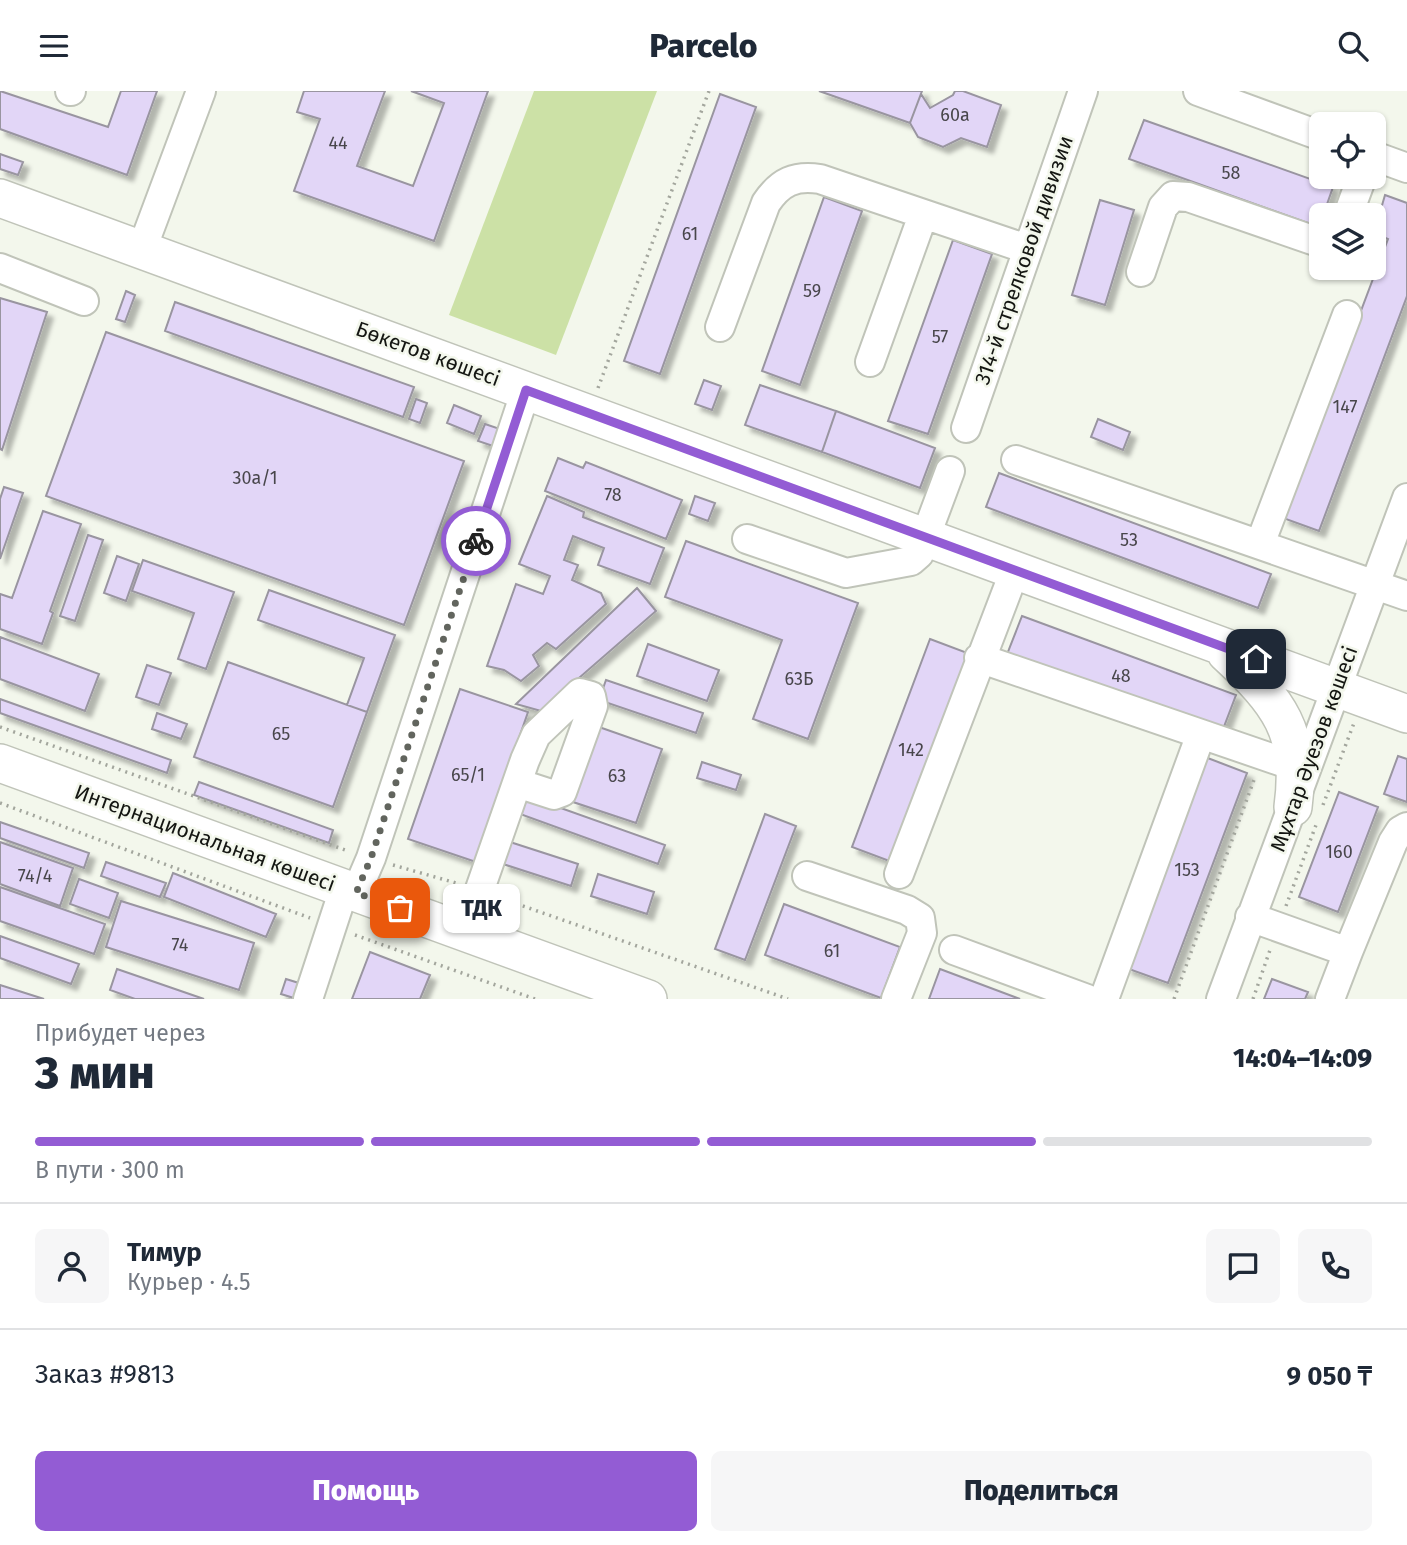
<!DOCTYPE html>
<html lang="ru">
<meta charset="utf-8">
<style>
:root{--surface:#fff;--page:#f6f6f7;--text:#1f2937;--muted:#747a83;--line:#e0e1e3;--accent:#935cd4}
body{margin:0;font-family:"Fira Sans",sans-serif;background:var(--page);color:var(--text);height:100vh;display:flex;flex-direction:column;font-size:26px;white-space:nowrap}
*{box-sizing:border-box;margin:0}
p{font-size:23px;color:var(--muted)}
.icon{flex:none;width:38px;height:38px;fill:none;stroke:currentColor;stroke-width:2;stroke-linecap:round;stroke-linejoin:round}
.map{position:relative;height:908px;overflow:hidden}
.panel{display:flex;flex-direction:column;background:var(--surface);flex:1}
.panel>*{flex:none}
.controls{position:absolute;left:1309px;top:21px;display:grid;gap:14px}
.controls a{display:grid;place-items:center;width:77px;height:77px;border-radius:10px;background:var(--surface);box-shadow:0 2px 5px #0004;font-size:35px}
.pin{position:absolute;display:grid;place-items:center;width:60px;height:60px;color:#fff;margin:-30px;border-radius:14px;box-shadow:0 4px 10px #0006}
.courier{position:absolute;display:grid;place-items:center;width:70px;height:70px;margin:-35px;border:5px solid #935cd4;border-radius:50%;background:#fff;color:#222;box-shadow:0 2px 9px #0007}
.bubble{position:absolute;height:49px;border-radius:10px;background:var(--surface);box-shadow:0 2px 5px #0004;font-size:23px;font-weight:800;line-height:49px;text-align:center}
.overview em{font-style:normal;font-weight:800}
.overview div{display:flex;flex-direction:column-reverse}
.overview{display:flex;align-items:center;justify-content:space-between;height:119px;padding:0 35px}
h1{font-size:46px;font-weight:800;line-height:52px}
.bar{display:grid;grid-template-columns:repeat(4,1fr);gap:10px 7px;align-content:center;height:84px;padding:0 35px}
.bar i{height:9px;border-radius:5px;background:var(--line)}
.bar .selected{background:var(--accent)}
.bar p{grid-column:span 4}
.line{display:flex;align-items:center;gap:18px;padding:0 35px;border-top:2px solid var(--line)}
.line div{flex:1}
.round{display:grid;place-items:center;flex:none;width:74px;height:74px;border-radius:10px;background:var(--page)}
.button{display:flex;gap:14px;margin-top:auto;padding:14px 35px}
.button a{flex:1;height:80px;border-radius:10px;background:var(--accent);color:#fff;font-size:28px;font-weight:800;line-height:80px;text-align:center}
.button a+a{background:var(--page);color:var(--text)}
header{display:flex;justify-content:space-between;align-items:center;height:91px;padding:0 35px;background:var(--surface);font-size:32px;font-weight:800}
.map>svg:first-child{display:block}
.pitch{fill:#cce1a6}
.building{fill:#e2d6f7;stroke:#9995a0;stroke-width:2;filter:url(#shadow)}
.lines{fill:none;stroke-linecap:round;stroke-linejoin:round}
.minor-casing{stroke:#c0c4b9;stroke-width:32}
.major-casing{stroke:#c0c4b9;stroke-width:40}
.path{stroke:#a3a69d;stroke-width:3.5;stroke-dasharray:2 5;stroke-linecap:butt}
.minor{stroke:#fff;stroke-width:28}
.major{stroke:#fff;stroke-width:37}
.done{stroke:#62655e;stroke-width:7;stroke-dasharray:0 12.6}
.route{stroke:#935cd4;stroke-width:9}
.labels{text-anchor:middle;stroke-width:5;stroke-linejoin:round;paint-order:stroke}
.number-label{font-size:18px;fill:#48464b}
.street-label{font-size:21px;fill:#141612;stroke:#f3f7ec}
</style>
<header><svg class="icon" aria-label="menu" viewBox="0 0 24 24"><path d="M4 6h16M4 12h16M4 18h16"/></svg>Parcelo<svg class="icon" aria-label="search" viewBox="0 0 24 24"><circle cx="10" cy="10" r="6"/><path d="M15 15l6 6"/></svg></header>
<div class="map">
<svg width="1407" height="908" viewBox="0 0 1407 908">
<defs>
<filter id="shadow"><feDropShadow dx="6" dy="6" stdDeviation="2" flood-color="#0004"/></filter>
</defs>
<rect width="100%" height="100%" fill="#f3f7ec"/>
<path class="pitch" d="M 534,0 L 657,0 L 556,264 L 449,224 Z"/>
<path class="building" d="M 0,0 L 108,36 L 121,0 L 157,0 L 127,84 L 0,38 Z
M 304,0 L 385,0 L 357,75 L 413,95 L 444,12 L 411,0 L 488,0 L 434,150 L 294,100 L 320,28 L 297,21 Z
M 819,0 L 922,0 L 910,32 Z
M 955,0 L 963,0 L 1001,14 L 987,56 L 961,47 L 943,56 L 918,46 L 910,32 L 921,3 L 930,17 L 953,4 Z
M 720,3 L 756,16 L 660,283 L 624,270 Z
M 1144,29 L 1333,96 L 1319,136 L 1129,68 Z
M 0,63 L 23,71 L 18,84 L 0,78 Z
M 1385,104 L 1407,112 L 1407,205 L 1319,440 L 1283,427 L 1388,148 L 1374,142 Z
M 824,106 L 862,120 L 800,294 L 762,280 Z
M 1100,109 L 1134,119 L 1105,214 L 1072,204 Z
M 953,149 L 992,163 L 928,343 L 888,330 Z
M 126,200 L 135,204 L 125,231 L 116,228 Z
M 0,207 L 47,221 L 2,359 L 0,358 Z
M 175,211 L 414,296 L 403,326 L 165,240 Z
M 106,241 L 464,370 L 404,534 L 46,405 Z
M 704,289 L 721,295 L 712,319 L 695,313 Z
M 760,294 L 836,320 L 822,361 L 745,334 Z
M 416,308 L 427,312 L 420,332 L 409,328 Z
M 454,314 L 481,325 L 474,343 L 447,332 Z
M 836,320 L 935,357 L 920,397 L 822,361 Z
M 1098,328 L 1130,341 L 1123,359 L 1091,346 Z
M 485,333 L 500,338 L 493,355 L 478,350 Z
M 558,367 L 583,377 L 586,371 L 682,409 L 666,448 L 545,400 Z
M 999,382 L 1271,483 L 1258,517 L 986,416 Z
M 4,396 L 23,402 L 0,468 L 0,408 Z
M 547,405 L 584,421 L 583,426 L 664,457 L 650,493 L 598,474 L 604,457 L 573,445 L 564,469 L 578,474 L 572,489 L 601,502 L 606,513 L 556,558 L 547,552 L 533,564 L 539,575 L 521,590 L 504,579 L 487,575 L 516,493 L 543,503 L 550,485 L 519,473 Z
M 695,405 L 715,412 L 708,430 L 689,423 Z
M 43,420 L 81,433 L 50,520 L 53,522 L 42,553 L 0,538 L 0,503 L 12,507 Z
M 88,444 L 103,449 L 75,530 L 60,525 Z
M 686,450 L 858,512 L 808,648 L 753,628 L 782,549 L 665,506 Z
M 117,465 L 139,473 L 126,510 L 104,502 Z
M 143,469 L 234,501 L 206,578 L 178,568 L 194,522 L 132,500 Z
M 637,497 L 656,520 L 541,620 L 516,613 Z
M 269,499 L 395,544 L 367,621 L 347,614 L 364,567 L 258,529 Z
M 1022,525 L 1236,604 L 1220,646 L 1006,566 Z
M 0,546 L 99,583 L 85,620 L 0,588 Z
M 930,548 L 970,563 L 892,771 L 852,756 Z
M 648,553 L 719,579 L 707,610 L 637,585 Z
M 228,571 L 367,621 L 333,716 L 194,666 Z
M 147,574 L 171,582 L 159,614 L 136,606 Z
M 606,589 L 703,622 L 696,642 L 599,609 Z
M 460,598 L 528,621 L 476,771 L 408,748 Z
M 0,608 L 171,669 L 167,682 L 0,622 Z
M 157,622 L 187,633 L 181,648 L 152,638 Z
M 599,636 L 662,658 L 636,732 L 573,711 Z
M 1398,665 L 1407,668 L 1407,711 L 1384,703 Z
M 1205,666 L 1247,682 L 1168,892 L 1126,877 Z
M 702,671 L 741,684 L 736,699 L 697,687 Z
M 199,691 L 333,739 L 329,752 L 194,704 Z
M 1339,701 L 1378,716 L 1338,821 L 1299,806 Z
M 527,705 L 665,754 L 658,773 L 520,723 Z
M 765,723 L 796,735 L 745,869 L 715,858 Z
M 0,731 L 89,762 L 84,777 L 0,747 Z
M 0,751 L 73,777 L 60,815 L 0,793 Z
M 510,751 L 578,773 L 571,795 L 503,773 Z
M 106,771 L 166,792 L 160,806 L 101,785 Z
M 173,782 L 276,823 L 266,846 L 164,806 Z
M 598,783 L 654,801 L 647,823 L 591,805 Z
M 79,788 L 118,802 L 109,827 L 70,813 Z
M 0,796 L 105,833 L 94,863 L 0,830 Z
M 121,810 L 254,852 L 239,899 L 106,856 Z
M 784,813 L 900,856 L 881,907 L 765,864 Z
M 0,845 L 79,873 L 71,893 L 0,867 Z
M 370,861 L 430,884 L 420,908 L 352,908 Z
M 117,878 L 204,908 L 135,908 L 110,899 Z
M 940,878 L 1020,908 L 929,908 Z
M 286,888 L 302,893 L 297,908 L 281,903 Z
M 1272,888 L 1308,901 L 1305,908 L 1264,908 Z
M 0,894 L 44,908 L 0,908 Z"/>
<g class="lines">
<defs>
<path id="minor" d="M 70,0 L 71,0
M 1198,0 L 1321,45
M 1374,65 L 1407,77
M 1348,124 L 1362,86
M 142,158 L 201,0
M 0,177 L 84,210
M 1141,181 L 1163,116 L 1173,105 L 1188,106 L 1321,152
M 720,236 L 766,112 C 780,91 795,84 820,88 L 1027,158
M 870,271 L 923,124
M 966,337 L 1083,0
M 1016,369 L 1407,505
M 747,448 L 846,482 L 911,470 L 919,463 L 950,380
M 1260,453 L 1347,224
M 979,567 L 1306,679
M 899,783 L 1015,479
M 807,785 L 907,819 L 920,827 L 922,842 L 896,908
M 356,802 L 371,767 L 526,299
M 1250,826 L 1348,861 L 1393,751 L 1400,740 L 1407,736
M 465,841 L 525,669 L 536,644 L 580,602 L 591,605 L 593,615 L 562,701 L 554,704 L 517,692
M 954,859 L 1087,908
M 308,908 L 344,798
M 1104,908 L 1201,643
M 1221,908 L 1407,407
M 1330,908 L 1348,861"/>
<path id="major" d="M 0,107 L 1407,623
M 1226,562 C 1279,611 1303,641 1293,716
M 0,672 L 648,908"/>
</defs>
<use href="#minor" class="minor-casing"/>
<use href="#major" class="major-casing"/>
<path class="path" d="M 598,297 L 709,0
M 0,636 L 348,760
M 0,712 L 310,827
M 1323,714 L 1354,632
M 393,774 L 456,792
M 503,808 L 788,908
M 1286,815 L 1316,734
M 355,844 L 535,908
M 1174,908 L 1255,686
M 1253,908 L 1270,859"/>
<use href="#minor" class="minor"/>
<use href="#major" class="major"/>
</g>
<g class="lines">
<path class="done" d="M 400,817 L 356,802 L 371,767 L 476,450"/>
<path class="route" d="M 476,450 L 526,299 L 1256,568"/>
</g>
<g class="labels">
<g class="number-label">
<text x="955" y="30">60а</text>
<text x="338" y="58">44</text>
<text x="1231" y="88">58</text>
<text x="690" y="149">61</text>
<text x="812" y="206">59</text>
<text x="940" y="252">57</text>
<text x="1345" y="322">147</text>
<text x="255" y="393">30а/1</text>
<text x="613" y="410">78</text>
<text x="1129" y="455">53</text>
<text x="1121" y="591">48</text>
<text x="799" y="594">63Б</text>
<text x="281" y="649">65</text>
<text x="911" y="665">142</text>
<text x="468" y="690">65/1</text>
<text x="617" y="691">63</text>
<text x="1339" y="767">160</text>
<text x="1187" y="785">153</text>
<text x="35" y="791">74/4</text>
<text x="180" y="860">74</text>
<text x="832" y="866">61</text>
</g>
<g class="street-label">
<text transform="translate(1024 169) rotate(-71)" y="7">314-й стрелковой дивизии</text>
<text transform="translate(428 263) rotate(20)" y="7">Бөкетов көшесі</text>
<text transform="translate(1314 658) rotate(-70)" y="7">Мұхтар Әуезов көшесі</text>
<text transform="translate(205 747) rotate(20)" y="7">Интернациональная көшесі</text>
</g>
</g>
</svg>
<div class="controls">
<a><svg class="icon" aria-label="locate" viewBox="0 0 24 24"><circle cx="12" cy="12" r="6"/><path d="M12 2v4M12 18v4M2 12h4M18 12h4"/></svg></a>
<a><svg class="icon" aria-label="layers" viewBox="0 0 24 24"><path d="M12 4l9 5-9 5-9-5zM3 14l9 5 9-5"/></svg></a>
</div>
<div class="pin" style="left:400px;top:817px;background:#ea580c"><svg class="icon" aria-label="bag" viewBox="0 0 24 24"><path d="M5 8h14l-1 12H6zM9 8a3 3 0 0 1 6 0"/></svg></div>
<div class="pin" style="left:1256px;top:568px;background:#1f2937"><svg class="icon" aria-label="home" viewBox="0 0 24 24"><path d="M3 11l9-7 9 7M6 9v11h12V9"/></svg></div>
<div class="courier" style="left:476px;top:450px"><svg class="icon" aria-label="bike" viewBox="0 0 24 24"><circle cx="6" cy="16" r="4"/><circle cx="18" cy="16" r="4"/><path d="M6 16l4-8h5l3 8M10 8l3 8H6M13 5h3"/></svg></div>
<div class="bubble" style="left:443px;top:793px;width:77px">ТДК</div>
</div>
<section class="panel">
<div class="overview"><div><h1>3 мин</h1><p>Прибудет через</p></div><em>14:04–14:09</em></div>
<div class="bar"><i class="selected"></i><i class="selected"></i><i class="selected"></i><i></i><p>В пути · 300 m</p></div>
<div class="line" style="height:126px"><a class="round"><svg class="icon" aria-label="person" viewBox="0 0 24 24"><circle cx="12" cy="8" r="4"/><path d="M4 21q1-7 8-7t8 7"/></svg></a><div><b>Тимур</b><p>Курьер · 4.5</p></div><a class="round"><svg class="icon" aria-label="chat" viewBox="0 0 24 24"><path d="M4 5h16v11H9l-5 4z"/></svg></a><a class="round"><svg class="icon" aria-label="phone" viewBox="0 0 24 24"><path d="M5 4h4l2 5-3 2q2 4 5 5l2-3 5 2v4C11 20 4 13 5 4z"/></svg></a></div>
<div class="line" style="height:91px"><div>Заказ #9813</div><b>9 050 ₸</b></div>
<div class="button"><a>Помощь</a><a>Поделиться</a></div>
</section>
